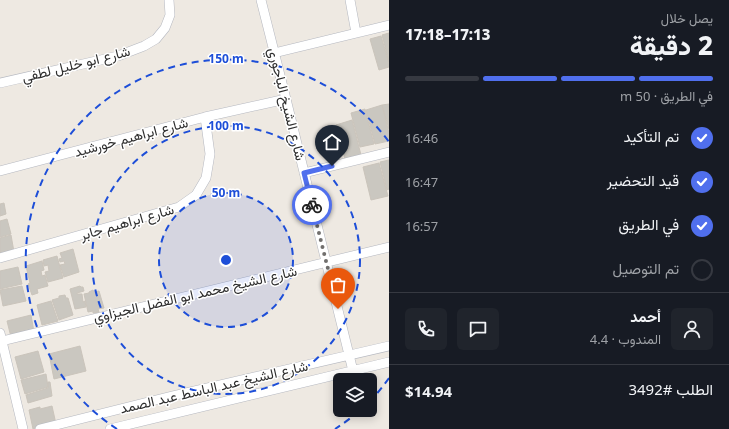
<!DOCTYPE html>
<html lang="ar">
<meta charset="utf-8">
<style>
:root{--surface:#171b24;--page:#20242c;--text:#f1f3f6;--muted:#9ea1a6;--line:#363941;--accent:#506fed}
body{margin:0;font-family:"Noto Sans",Vazirmatn,sans-serif;background:var(--page);color:var(--text);direction:rtl;height:100vh;display:flex;flex-direction:column;font-size:15px;white-space:nowrap}
*{box-sizing:border-box;margin:0}
p{font-size:13px;color:var(--muted)}
.icon{flex:none;width:22px;height:22px;fill:none;stroke:currentColor;stroke-width:2;stroke-linecap:round;stroke-linejoin:round}
.map{position:relative;flex:1;overflow:hidden;direction:ltr}
.side{display:flex;flex-direction:column;background:var(--surface);width:340px}
.side>*{flex:none}
.controls{position:absolute;left:333px;top:373px;display:grid;gap:8px}
.controls a{display:grid;place-items:center;width:44px;height:44px;border-radius:6px;background:var(--surface);box-shadow:0 2px 10px #0003;font-size:20px}
.pin{position:absolute;display:grid;place-items:center;width:34px;height:34px;color:#fff;margin:-41px -17px;border-radius:50% 50% 50% 0;rotate:-45deg;box-shadow:0 0 4px #0007}
.pin .icon{rotate:45deg}
.courier{position:absolute;display:grid;place-items:center;width:40px;height:40px;margin:-20px;border:3px solid #506fed;border-radius:50%;background:#fff;color:#222;box-shadow:0 1px 5px #0007}
.headline em{font-style:normal;font-weight:800}
.headline div{display:flex;flex-direction:column-reverse}
.headline{display:flex;align-items:center;justify-content:space-between;height:68px;padding:0 16px}
h1{font-size:26px;font-weight:800;line-height:30px}
.bar{display:grid;grid-template-columns:repeat(4,1fr);gap:6px 4px;align-content:center;height:48px;padding:0 16px}
.bar i{height:5px;border-radius:3px;background:var(--line)}
.bar .current{background:var(--accent)}
.bar p{grid-column:span 4}
.line{display:flex;align-items:center;gap:10px;padding:0 16px;border-top:1px solid var(--line)}
.line div{flex:1}
.round{display:grid;place-items:center;flex:none;width:42px;height:42px;border-radius:6px;background:var(--page)}
ol{padding:0 16px;list-style:none}
li{display:flex;align-items:center;gap:12px;height:44px}
li p{margin-inline-start:auto}
li .icon{padding:4px;border-radius:50%;background:var(--accent);color:#fff;stroke-width:4}
li:last-child{color:var(--muted)}
li i{width:22px;height:22px;border:2px solid var(--line);border-radius:50%}
main{display:flex;flex:1;min-height:0}
.map>svg:first-child{display:block}
.building{fill:#cac7c0;stroke:#cac4bb}
.lines{fill:none;stroke-linecap:round;stroke-linejoin:round}
.street-casing{stroke:#b5b8c0;stroke-width:10}
.street{stroke:#fff;stroke-width:9}
.done{stroke:#716f6d;stroke-width:4;stroke-dasharray:0 7.2}
.route{stroke:#506fed;stroke-width:5}
.ring{fill:none;stroke:#1d4ed8;stroke-width:2;stroke-dasharray:7 5}
.labels{text-anchor:middle;stroke-width:3;stroke-linejoin:round;paint-order:stroke}
.street-label{font-size:14px;fill:#2e2e2e;stroke:#fff}
.centre{fill:#1d4ed8;stroke:#fff;stroke-width:2}
.ring-label{font-size:12px;text-anchor:middle;font-weight:bold;fill:#1d4ed8;stroke:#fff;stroke-width:3;stroke-linejoin:round;paint-order:stroke}
</style>
<main>
<section class="side">
<div class="headline"><div><h1>2 دقيقة</h1><p>يصل خلال</p></div><em>17:13–17:18</em></div>
<div class="bar"><i class="current"></i><i class="current"></i><i class="current"></i><i></i><p>في الطريق · 50 m</p></div>
<ol>
<li><svg class="icon" aria-label="check" viewBox="0 0 24 24"><path d="M5 12l5 5 9-10"/></svg>تم التأكيد<p>16:46</p></li>
<li><svg class="icon" aria-label="check" viewBox="0 0 24 24"><path d="M5 12l5 5 9-10"/></svg>قيد التحضير<p>16:47</p></li>
<li><svg class="icon" aria-label="check" viewBox="0 0 24 24"><path d="M5 12l5 5 9-10"/></svg>في الطريق<p>16:57</p></li>
<li><i></i>تم التوصيل</li>
</ol>
<div class="line" style="height:72px"><a class="round"><svg class="icon" aria-label="person" viewBox="0 0 24 24"><circle cx="12" cy="8" r="4"/><path d="M4 21q1-7 8-7t8 7"/></svg></a><div><b>أحمد</b><p>المندوب · 4.4</p></div><a class="round"><svg class="icon" aria-label="chat" viewBox="0 0 24 24"><path d="M4 5h16v11H9l-5 4z"/></svg></a><a class="round"><svg class="icon" aria-label="phone" viewBox="0 0 24 24"><path d="M5 4h4l2 5-3 2q2 4 5 5l2-3 5 2v4C11 20 4 13 5 4z"/></svg></a></div>
<div class="line" style="height:52px"><div>الطلب #3492</div><b>$14.94</b></div>
</section>
<div class="map">
<svg width="389" height="429" viewBox="0 0 389 429">
<rect width="100%" height="100%" fill="#eee9e2"/>
<path class="building" d="M 389,33 L 389,62 L 382,35 Z
M 381,36 L 389,63 L 389,67 L 379,70 L 370,39 Z
M 389,104 L 389,129 L 382,105 Z
M 382,105 L 389,133 L 389,141 L 375,144 L 366,110 Z
M 365,109 L 374,144 L 360,147 L 351,113 Z
M 352,120 L 361,155 L 345,159 L 336,125 Z
M 389,160 L 389,189 L 387,190 L 380,162 Z
M 379,163 L 388,196 L 371,200 L 363,167 Z
M 4,203 L 6,214 L 0,216 L 0,204 Z
M 7,219 L 11,234 L 0,237 L 0,221 Z
M 11,235 L 14,252 L 0,255 L 0,238 Z
M 73,249 L 79,272 L 64,277 L 60,265 L 65,264 L 64,261 L 60,262 L 59,259 L 62,258 L 60,253 Z
M 57,256 L 63,278 L 48,282 L 45,272 L 49,271 L 48,265 L 44,266 L 43,260 Z
M 42,261 L 44,270 L 41,271 L 42,276 L 45,275 L 48,286 L 37,289 L 38,293 L 32,295 L 28,284 L 30,283 L 26,266 Z
M 18,267 L 22,284 L 0,289 L 0,271 Z
M 22,286 L 26,301 L 3,306 L 0,290 Z
M 80,286 L 81,287 L 83,287 L 84,291 L 77,293 L 77,294 L 82,294 L 83,302 L 85,301 L 86,307 L 75,309 L 70,289 Z
M 93,290 L 94,292 L 99,291 L 104,308 L 98,309 L 99,312 L 93,313 L 93,311 L 88,312 L 84,294 L 89,293 L 89,292 Z
M 65,295 L 66,298 L 68,298 L 73,315 L 59,320 L 52,300 L 59,298 L 59,296 Z
M 51,301 L 58,321 L 42,325 L 37,305 Z
M 31,315 L 34,332 L 11,337 L 7,321 Z
M 80,346 L 86,371 L 54,379 L 49,354 Z
M 38,351 L 44,372 L 21,379 L 15,357 Z
M 46,374 L 48,387 L 25,394 L 21,380 Z
M 48,382 L 50,382 L 52,396 L 28,403 L 26,395 L 48,388 Z
M 52,406 L 56,424 L 33,429 L 29,410 L 40,407 L 40,409 Z"/>
<g class="lines">
<defs>
<path id="street" d="M 261,0 L 286,99 L 353,371
M 350,0 L 356,33
M 274,53 L 389,25
M 0,83 L 118,56 L 144,46 L 156,39 L 165,28 L 170,15 L 169,0
M 0,171 L 205,117 L 286,99
M 304,173 L 389,152
M 0,258 L 179,207 L 196,195 L 206,178 L 210,154 L 205,117
M 0,333 L 23,429
M 2,341 L 389,247
M 40,429 L 172,396 L 389,346
M 110,429 L 389,362"/>
</defs>
<use href="#street" class="street-casing"/>
<use href="#street" class="street"/>
</g>
<g class="lines">
<path class="done" d="M 312,205 L 338,309"/>
<path class="route" d="M 312,205 L 304,173 L 332,166"/>
</g>
<circle cx="226" cy="260" r="67" fill="#1d4ed8" fill-opacity=".12"/>
<g class="ring">
<circle cx="226" cy="260" r="67"/>
<circle cx="226" cy="260" r="134"/>
<path d="M389 378A201 201 0 0 1 371 400M359 411A201 201 0 0 1 335 429M117 429A201 201 0 1 1 389 142"/>
</g>
<g class="labels">
<g class="street-label">
<text transform="translate(76 64) rotate(-14)" y="5">شارع ابو خليل لطفي</text>
<text transform="translate(287 104) rotate(76)" y="5">شارع الشيخ الباجوري</text>
<text transform="translate(131 137) rotate(-15)" y="5">شارع ابراهيم خورشيد</text>
<text transform="translate(127 222) rotate(-16)" y="5">شارع ابراهيم جابر</text>
<text transform="translate(195 294) rotate(-13)" y="5">شارع الشيخ محمد ابو الفضل الجيزاوي</text>
<text transform="translate(214 387) rotate(-13)" y="5">شارع الشيخ عبد الباسط عبد الصمد</text>
</g>
</g>
<circle cx="226" cy="260" r="6" class="centre"/>
<g class="ring-label">
<text x="226" y="63">150 m</text>
<text x="226" y="130">100 m</text>
<text x="226" y="197">50 m</text>
</g>
</svg>
<div class="controls">
<a><svg class="icon" aria-label="layers" viewBox="0 0 24 24"><path d="M12 4l9 5-9 5-9-5zM3 14l9 5 9-5"/></svg></a>
</div>
<div class="pin" style="left:338px;top:309px;background:#ea580c"><svg class="icon" aria-label="bag" viewBox="0 0 24 24"><path d="M5 8h14l-1 12H6zM9 8a3 3 0 0 1 6 0"/></svg></div>
<div class="pin" style="left:332px;top:166px;background:#1f2937"><svg class="icon" aria-label="home" viewBox="0 0 24 24"><path d="M3 11l9-7 9 7M6 9v11h12V9"/></svg></div>
<div class="courier" style="left:312px;top:205px"><svg class="icon" aria-label="bike" viewBox="0 0 24 24"><circle cx="6" cy="16" r="4"/><circle cx="18" cy="16" r="4"/><path d="M6 16l4-8h5l3 8M10 8l3 8H6M13 5h3"/></svg></div>
</div>
</main>
